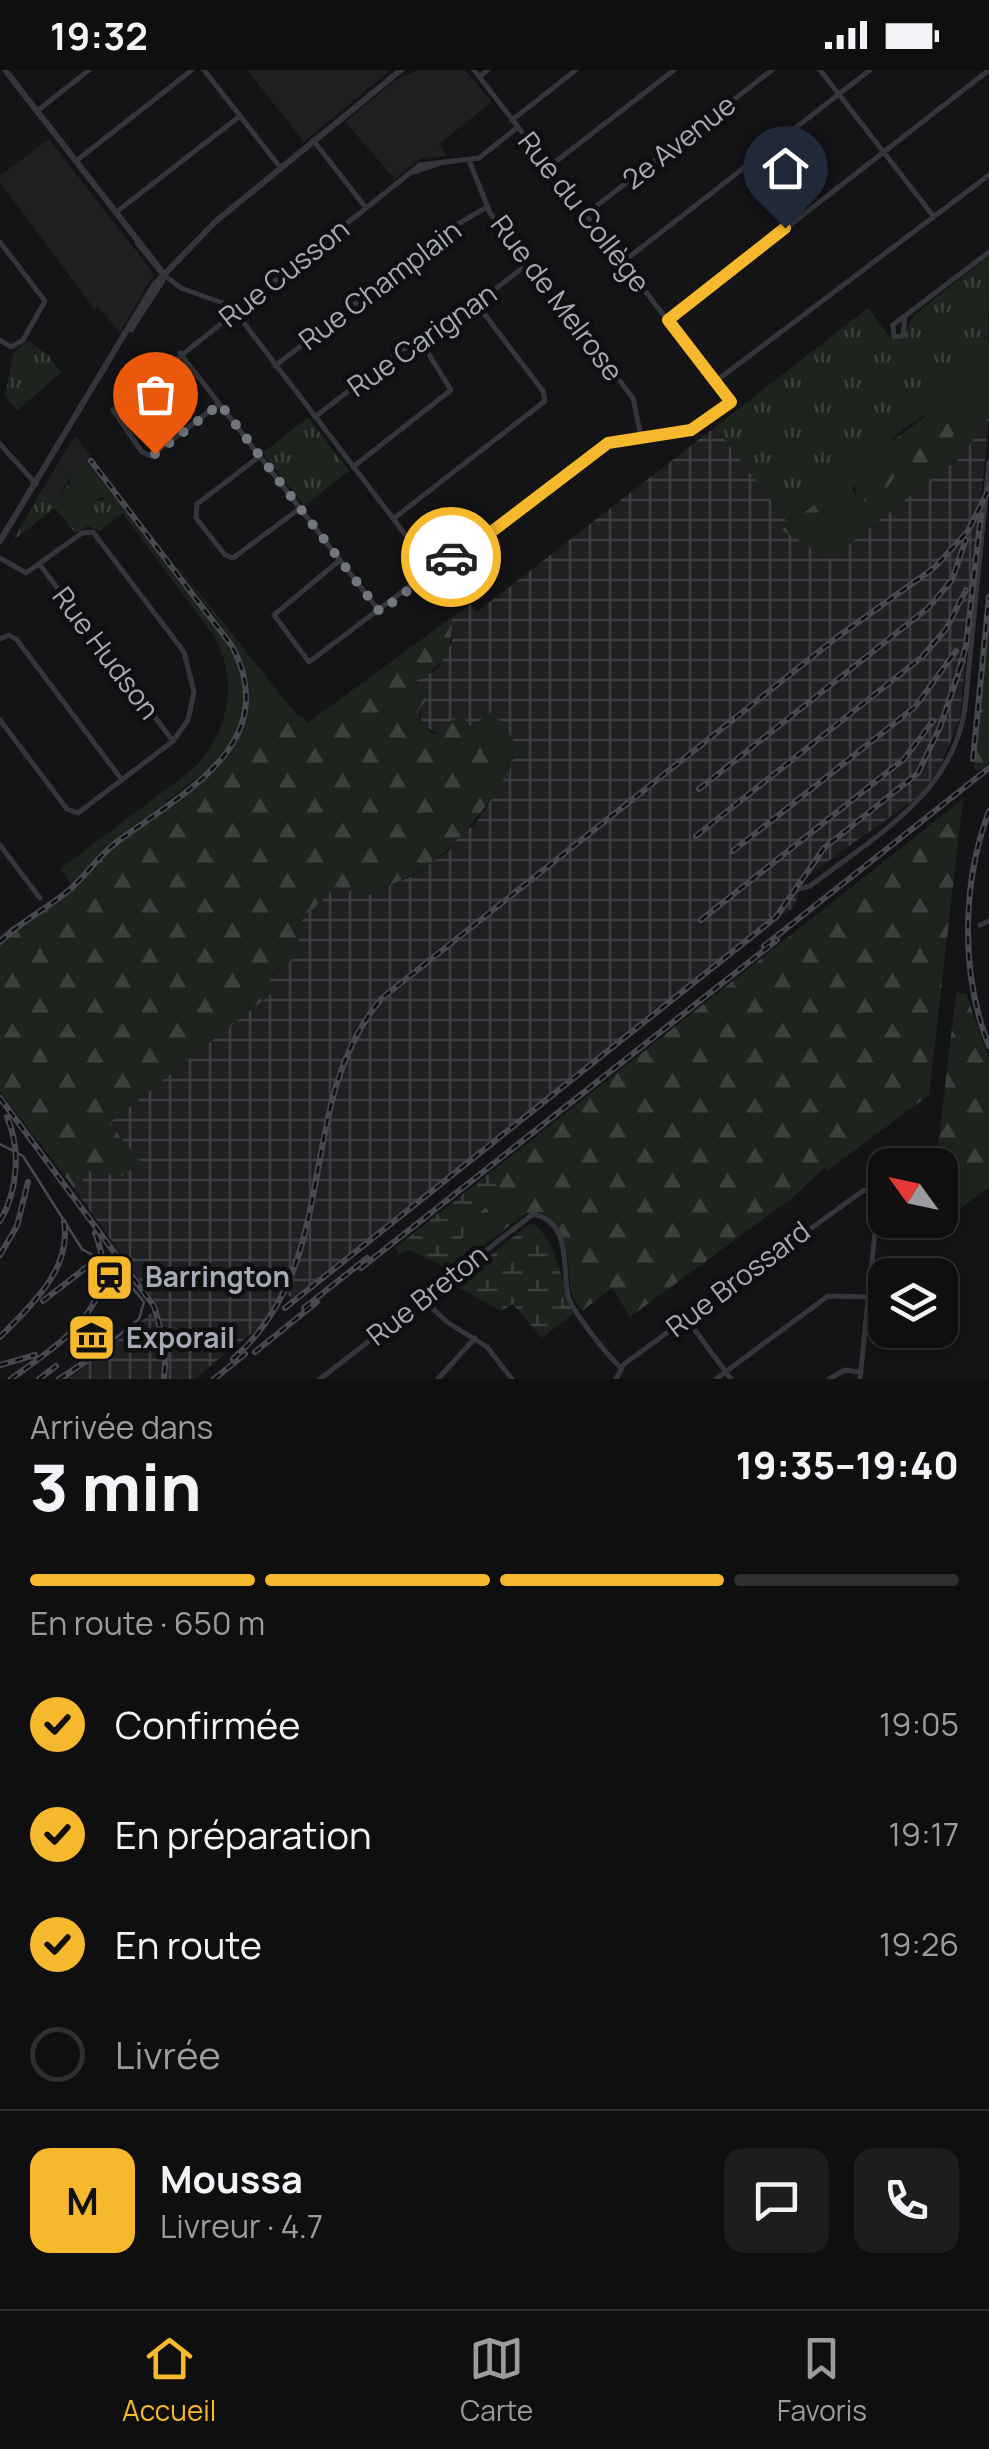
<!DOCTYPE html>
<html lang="fr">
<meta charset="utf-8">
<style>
:root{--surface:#0f0f10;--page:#1d1d1e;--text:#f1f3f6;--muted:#9b9c9f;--line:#2f2f30;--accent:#f6b82c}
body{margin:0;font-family:Manrope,sans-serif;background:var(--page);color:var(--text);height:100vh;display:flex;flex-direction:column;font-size:38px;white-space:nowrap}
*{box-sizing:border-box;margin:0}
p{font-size:32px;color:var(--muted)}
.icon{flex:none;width:55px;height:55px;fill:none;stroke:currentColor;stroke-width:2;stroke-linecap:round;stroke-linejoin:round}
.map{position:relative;height:1309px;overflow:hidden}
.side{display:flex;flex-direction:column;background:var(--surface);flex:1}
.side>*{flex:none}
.needle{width:65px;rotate:303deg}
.controls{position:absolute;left:868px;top:1078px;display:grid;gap:20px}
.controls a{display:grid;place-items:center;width:90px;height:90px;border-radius:20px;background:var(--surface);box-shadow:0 2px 8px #0004,0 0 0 2px var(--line);font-size:50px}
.pin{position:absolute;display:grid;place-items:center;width:85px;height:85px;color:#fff;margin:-102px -42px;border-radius:50% 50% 50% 0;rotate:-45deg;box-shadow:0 0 10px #0007}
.pin .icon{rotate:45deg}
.courier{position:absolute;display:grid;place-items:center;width:100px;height:100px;margin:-50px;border:8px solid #f6b82c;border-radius:50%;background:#fff;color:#222;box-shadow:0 2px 12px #0007}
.head em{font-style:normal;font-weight:800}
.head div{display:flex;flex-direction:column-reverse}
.head{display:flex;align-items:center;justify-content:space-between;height:170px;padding:0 30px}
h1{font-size:65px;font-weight:800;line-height:75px}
.bar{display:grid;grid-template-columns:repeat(4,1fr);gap:15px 10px;align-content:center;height:120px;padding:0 30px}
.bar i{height:12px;border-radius:8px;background:var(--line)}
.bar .selected{background:var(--accent)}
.bar p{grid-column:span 4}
.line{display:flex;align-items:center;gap:25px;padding:0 30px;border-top:2px solid var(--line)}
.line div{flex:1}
.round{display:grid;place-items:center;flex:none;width:105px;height:105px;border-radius:20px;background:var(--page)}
ol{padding:0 30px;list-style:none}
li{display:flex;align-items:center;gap:30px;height:110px}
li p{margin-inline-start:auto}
li .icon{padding:10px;border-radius:50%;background:var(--accent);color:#111;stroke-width:4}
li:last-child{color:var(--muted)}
li i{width:55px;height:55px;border:5px solid var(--line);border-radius:50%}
.status{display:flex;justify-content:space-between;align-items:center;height:70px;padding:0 50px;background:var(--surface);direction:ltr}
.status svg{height:28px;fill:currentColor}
.menu{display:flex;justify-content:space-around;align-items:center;height:140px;border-top:2px solid var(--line);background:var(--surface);font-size:28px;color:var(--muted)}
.menu a{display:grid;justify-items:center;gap:5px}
.menu .selected{color:var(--accent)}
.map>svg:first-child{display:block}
.built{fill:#202023}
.industrial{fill:url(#industrial-grid)}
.grass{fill:#1c241d;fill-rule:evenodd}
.forest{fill:url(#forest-firs)}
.wetland{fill:url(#wetland-marsh)}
.park{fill:url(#park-tufts)}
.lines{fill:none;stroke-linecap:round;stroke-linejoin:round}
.minor{stroke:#35363b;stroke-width:5}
.tertiary{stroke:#35363b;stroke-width:6}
.tram{stroke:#484950;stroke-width:2.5}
.rail-casing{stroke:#484950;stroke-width:6}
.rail{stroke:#0f0f11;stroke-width:2.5;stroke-dasharray:8;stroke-linecap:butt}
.done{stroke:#72767e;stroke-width:10;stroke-dasharray:0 18}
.route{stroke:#f6b82c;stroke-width:12}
.labels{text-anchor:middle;stroke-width:9;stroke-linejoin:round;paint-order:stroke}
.street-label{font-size:28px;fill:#a5aab6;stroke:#0f0f11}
.poi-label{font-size:28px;font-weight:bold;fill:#a5aab6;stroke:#0f0f11;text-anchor:start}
</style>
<div class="status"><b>19:32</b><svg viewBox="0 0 49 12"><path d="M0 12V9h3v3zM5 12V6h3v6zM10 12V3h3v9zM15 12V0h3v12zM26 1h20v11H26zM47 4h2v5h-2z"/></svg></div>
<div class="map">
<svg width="989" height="1309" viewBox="0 0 989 1309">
<defs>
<pattern id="industrial-grid" width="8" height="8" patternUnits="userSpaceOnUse" patternTransform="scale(2.5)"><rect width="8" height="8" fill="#202023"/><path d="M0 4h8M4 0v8" fill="none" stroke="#3d3e41"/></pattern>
<pattern id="forest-firs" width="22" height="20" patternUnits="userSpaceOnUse" patternTransform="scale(2.5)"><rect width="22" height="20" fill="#1c241d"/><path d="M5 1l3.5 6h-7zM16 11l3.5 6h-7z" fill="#3a413c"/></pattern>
<pattern id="wetland-marsh" width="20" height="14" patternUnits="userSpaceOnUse" patternTransform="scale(2.5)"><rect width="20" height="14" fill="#1c241d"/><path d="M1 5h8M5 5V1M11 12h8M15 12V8" fill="none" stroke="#3a413c"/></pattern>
<pattern id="park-tufts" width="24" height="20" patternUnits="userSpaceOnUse" patternTransform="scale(2.5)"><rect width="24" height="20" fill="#1c241d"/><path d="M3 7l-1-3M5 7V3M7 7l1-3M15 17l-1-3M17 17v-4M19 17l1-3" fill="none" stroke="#3a413c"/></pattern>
</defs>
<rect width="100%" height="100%" fill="#141416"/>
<path class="built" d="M 247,0 L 388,0 L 389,1 L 304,72 Z
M 417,0 L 465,0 L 492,32 L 439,74 L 447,86 L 421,88 L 395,109 L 345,52 L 394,11 Z
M 49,69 L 154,204 L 120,263 L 98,237 L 94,239 L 0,112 L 0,106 Z
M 75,366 L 91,386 L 85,395 L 77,395 L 56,433 L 40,423 Z"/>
<path class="industrial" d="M 989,346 L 960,648 L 940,697 L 918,727 L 803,809 L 794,837 L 299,1229 L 282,1224 L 262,1255 L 194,1309 L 69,1309 L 159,1237 L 73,1117 L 79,1117 L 87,1100 L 122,1106 L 109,1053 L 275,920 L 269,909 L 297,884 L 302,850 L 335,817 L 369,825 L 414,805 L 450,780 L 458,764 L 474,756 L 510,700 L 511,691 L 522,683 L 493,641 L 471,657 L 463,647 L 440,664 L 422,656 L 416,611 L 438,599 L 452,572 L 452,547 L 470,534 L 477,542 L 715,357 L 786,450 L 782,461 L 955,393 Z"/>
<path class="grass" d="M 989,268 L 989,346 L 964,383 L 831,489 L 811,478 L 819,455 L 833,450 L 815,434 L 782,460 L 786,450 L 835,412 L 855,380 L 988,277 ZM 934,340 L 956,360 L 936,390 L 899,400 L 876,435 L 856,427 L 852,418 L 871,404 L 887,375 L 904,358 Z
M 87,392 L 227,573 L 243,608 L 244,636 L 233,671 L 215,694 L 109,775 L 71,814 L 60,799 L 192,700 C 229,663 240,611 213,565 L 115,433 L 103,427 L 84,435 L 70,427 L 70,406 L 78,394 Z
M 170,486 L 297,645 L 179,731 C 299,629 245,591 170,486 Z
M 493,641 L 522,683 L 511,691 L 498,677 L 486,677 L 471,657 Z"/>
<path class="forest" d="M 934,340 L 957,360 L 936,390 L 899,400 L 876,435 L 856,427 L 855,408 L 871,404 L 887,375 Z
M 830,432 L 841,447 L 819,455 L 811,478 L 782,460 L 815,434 Z
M 452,547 C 452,582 446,594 416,611 L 417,619 L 429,626 L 418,641 L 422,656 L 434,665 L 450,651 L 463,647 L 486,676 L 498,677 L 511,691 L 510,700 C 479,748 449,790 395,813 C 386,817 375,825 366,824 C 356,824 345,819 335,817 L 302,850 L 297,884 L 269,908 L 276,920 L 109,1053 L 141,1092 L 122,1106 L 88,1101 L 79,1117 L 73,1117 L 0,1021 L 0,865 L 17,853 L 21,857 L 74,818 L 114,776 L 297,645 L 309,652 Z
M 989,552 L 989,692 L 979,701 L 974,699 Z
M 963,729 L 929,1025 L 827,1101 L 824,1098 L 792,1128 L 630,1247 L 612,1218 L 582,1241 C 555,1211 586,1177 541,1142 L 526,1143 L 470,1186 L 462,1173 L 464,1157 L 500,1124 L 491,1102 Z
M 956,923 L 966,923 L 989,990 L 989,1117 L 949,1147 L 940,1148 L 940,1095 L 936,1095 Z"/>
<path class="wetland" d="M 491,1102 L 500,1124 L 464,1157 L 462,1173 L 467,1182 L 447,1198 L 410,1180 L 399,1184 L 395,1178 Z
M 529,1154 L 536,1155 L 550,1172 L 574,1243 L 542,1268 L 513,1234 L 501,1241 L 454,1215 Z"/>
<path class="park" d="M 989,186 L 988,277 L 856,379 L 863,390 L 786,450 L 715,357 L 868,238 L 889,266 L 902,270 L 914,245 Z
M 27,270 L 48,285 L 61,302 L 17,341 L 5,326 L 13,284 Z
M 308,347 L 349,401 L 304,436 L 263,383 Z
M 69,413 L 76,432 L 110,429 L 123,443 L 99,461 L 88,456 L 75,463 L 55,438 L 16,468 L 5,485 L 40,423 L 56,433 Z"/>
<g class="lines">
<path class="minor" d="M 204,0 L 280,97
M 820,0 L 934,147
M 479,7 L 488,0
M 37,41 L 89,0
M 512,50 L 576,0
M 313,70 L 366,138
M 469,90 L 490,143 L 633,328 L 641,367
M 76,91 L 192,0
M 550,96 L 674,0
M 415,102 L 440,93
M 115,143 L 240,46
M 586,144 L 772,0
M 0,172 L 45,231 L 23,270 L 11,277 L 0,270
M 624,191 L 870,0
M 164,205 L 181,218 L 231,236 L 456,531
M 905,247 L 903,266 L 894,267 L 893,255 L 989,182
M 668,250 L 989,0
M 180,283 L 380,542
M 275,296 L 458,154 L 487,137
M 716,311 L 989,105
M 219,334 L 151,386 L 142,382 L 113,340 L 420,95 L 479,88 L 518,57
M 315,347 L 401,280 L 429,270 L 529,193
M 0,374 L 36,414
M 260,386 L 197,434 L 196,448 L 225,485 L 233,488 L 299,439
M 353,397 L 451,320 L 422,273
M 393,449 L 545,331 L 543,321 L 476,233
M 0,488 L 26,503 L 82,463 L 93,462 L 184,582 L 194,622 L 188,650 L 173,671 L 78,743 L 67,739 L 0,650
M 340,490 L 274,545 L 309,592 L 439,494 L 490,463 L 601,376 L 620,369 L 691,360 L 731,332 L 474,0
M 40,495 L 173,671
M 0,569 L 9,565 L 17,570 L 122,710
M 0,775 L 40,828
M 795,820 L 810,816 C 874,767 953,724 965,638 L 989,392
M 980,855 L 989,851
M 423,1229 L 447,1252 L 487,1277 L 512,1309
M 686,1248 L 731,1309
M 320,1309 L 533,1144 C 572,1152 562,1197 568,1226 C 572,1241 608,1286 620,1297
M 438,1309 L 475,1268
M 616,1309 L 624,1294 L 864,1120 L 874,1124 L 878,1133 L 860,1309
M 716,1309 L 828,1226 L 868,1227
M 829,1309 L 845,1300 L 860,1302"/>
<path class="tertiary" d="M 5,0 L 164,204
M 138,173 L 164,205
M 131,259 L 162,211
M 0,471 L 154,215 L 215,152 L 401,0"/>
<path class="tram" d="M 0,1074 L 23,1086 L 82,1179 L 118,1200 L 144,1232 L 139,1249 L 65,1309"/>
<defs>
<path id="rail" d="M 958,603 L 966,576 L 981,445
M 973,689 L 989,527
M 699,719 L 928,538 L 952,510 L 966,469
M 989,741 C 962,813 960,904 989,976
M 696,766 L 922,587 L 946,559 L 966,520
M 733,781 L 915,637 L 956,581
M 701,850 L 904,689 L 933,651
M 0,872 C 20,852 46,839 68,821 C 86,806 98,786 117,772 C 182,723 284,674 232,576 L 91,391
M 764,876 L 989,698
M 0,1028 L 154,1236 L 166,1279 L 164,1309
M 0,1151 C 18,1121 21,1079 7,1047
M 0,1185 L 17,1156 L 28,1112
M 361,1198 L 777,870
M 43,1231 L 88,1196
M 285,1238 L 776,847 L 824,778 L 918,703 L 940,657 L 963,590
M 304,1238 L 367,1188
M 0,1267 C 30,1236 72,1200 64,1152
M 255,1282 L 317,1232
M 233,1289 C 346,1189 291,1036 382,928 L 836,568 L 934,498 L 968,461 L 989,419
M 0,1295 L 35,1285
M 11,1309 C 61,1272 125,1235 95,1163
M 39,1309 L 56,1296
M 59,1309 L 88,1290
M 214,1309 L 245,1284"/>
</defs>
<use href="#rail" class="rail-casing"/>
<use href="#rail" class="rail"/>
</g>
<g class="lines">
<path class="done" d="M 155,384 L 220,334 L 380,542 L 451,487"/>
<path class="route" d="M 451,487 L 490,463 L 608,373 L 691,360 L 731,332 L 668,250 L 785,158"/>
</g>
<defs>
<symbol id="station-square" viewBox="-11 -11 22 22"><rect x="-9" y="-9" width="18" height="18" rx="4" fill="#f6b82c" stroke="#0f0f11"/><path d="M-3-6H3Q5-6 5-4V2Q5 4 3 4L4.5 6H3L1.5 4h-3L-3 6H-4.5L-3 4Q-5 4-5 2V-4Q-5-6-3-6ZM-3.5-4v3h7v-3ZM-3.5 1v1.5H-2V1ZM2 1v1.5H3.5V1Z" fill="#111"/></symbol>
<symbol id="museum-square" viewBox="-11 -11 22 22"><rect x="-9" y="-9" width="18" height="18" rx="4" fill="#f6b82c" stroke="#0f0f11"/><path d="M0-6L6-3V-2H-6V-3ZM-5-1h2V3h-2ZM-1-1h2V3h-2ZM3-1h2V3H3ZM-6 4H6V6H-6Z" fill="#111"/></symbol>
</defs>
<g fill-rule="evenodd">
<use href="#station-square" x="82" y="1180" width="55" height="55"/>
<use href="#museum-square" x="64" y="1240" width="55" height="55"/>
</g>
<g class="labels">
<g class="street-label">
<text transform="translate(679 72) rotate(-38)" y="10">2e Avenue</text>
<text transform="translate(584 142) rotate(52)" y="10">Rue du Collège</text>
<text transform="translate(284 203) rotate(-38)" y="10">Rue Cusson</text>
<text transform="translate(380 215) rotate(-37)" y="10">Rue Champlain</text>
<text transform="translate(557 228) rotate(53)" y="10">Rue de Melrose</text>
<text transform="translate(422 270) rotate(-35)" y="10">Rue Carignan</text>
<text transform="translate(106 583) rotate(53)" y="10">Rue Hudson</text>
<text transform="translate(738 1209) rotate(-37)" y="10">Rue Brossard</text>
<text transform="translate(427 1225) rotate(-38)" y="10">Rue Breton</text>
</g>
<g class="poi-label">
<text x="145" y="1217">Barrington</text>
<text x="126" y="1278">Exporail</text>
</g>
</g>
</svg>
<div class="controls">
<a><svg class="needle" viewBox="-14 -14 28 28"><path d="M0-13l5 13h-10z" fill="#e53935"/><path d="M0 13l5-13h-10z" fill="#9b9c9f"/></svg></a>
<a><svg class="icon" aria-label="layers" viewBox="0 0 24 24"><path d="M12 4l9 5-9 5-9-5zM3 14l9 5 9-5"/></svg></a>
</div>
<div class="pin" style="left:155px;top:384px;background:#ea580c"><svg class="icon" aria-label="bag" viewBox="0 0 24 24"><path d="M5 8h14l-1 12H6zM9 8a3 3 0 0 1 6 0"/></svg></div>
<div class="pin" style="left:785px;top:158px;background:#1f2937"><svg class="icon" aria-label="home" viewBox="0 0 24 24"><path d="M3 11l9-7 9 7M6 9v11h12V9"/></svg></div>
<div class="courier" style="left:451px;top:487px"><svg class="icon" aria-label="car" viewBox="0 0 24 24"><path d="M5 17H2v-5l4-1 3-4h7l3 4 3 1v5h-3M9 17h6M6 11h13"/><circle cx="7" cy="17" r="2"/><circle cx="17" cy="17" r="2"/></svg></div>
</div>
<section class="side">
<div class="head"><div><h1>3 min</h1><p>Arrivée dans</p></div><em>19:35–19:40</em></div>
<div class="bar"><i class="selected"></i><i class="selected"></i><i class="selected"></i><i></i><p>En route · 650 m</p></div>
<ol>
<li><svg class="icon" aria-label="check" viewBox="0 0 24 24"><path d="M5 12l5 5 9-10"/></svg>Confirmée<p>19:05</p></li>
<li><svg class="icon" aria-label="check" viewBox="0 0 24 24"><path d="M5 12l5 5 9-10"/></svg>En préparation<p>19:17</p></li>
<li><svg class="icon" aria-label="check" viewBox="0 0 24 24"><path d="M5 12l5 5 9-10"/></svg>En route<p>19:26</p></li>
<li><i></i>Livrée</li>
</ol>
<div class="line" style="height:180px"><b class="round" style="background:var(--accent);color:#111">M</b><div><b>Moussa</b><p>Livreur · 4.7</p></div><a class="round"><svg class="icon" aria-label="chat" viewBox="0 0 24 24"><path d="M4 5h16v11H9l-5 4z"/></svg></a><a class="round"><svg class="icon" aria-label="phone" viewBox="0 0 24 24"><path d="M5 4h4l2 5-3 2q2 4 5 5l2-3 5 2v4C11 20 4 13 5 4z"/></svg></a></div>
</section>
<nav class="menu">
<a class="selected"><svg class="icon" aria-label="home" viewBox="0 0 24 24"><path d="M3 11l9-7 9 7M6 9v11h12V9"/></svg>Accueil</a>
<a><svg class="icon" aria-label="map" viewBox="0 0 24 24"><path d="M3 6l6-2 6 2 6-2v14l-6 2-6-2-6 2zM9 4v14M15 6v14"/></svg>Carte</a>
<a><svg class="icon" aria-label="saved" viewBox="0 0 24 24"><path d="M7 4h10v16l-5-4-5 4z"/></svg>Favoris</a>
</nav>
